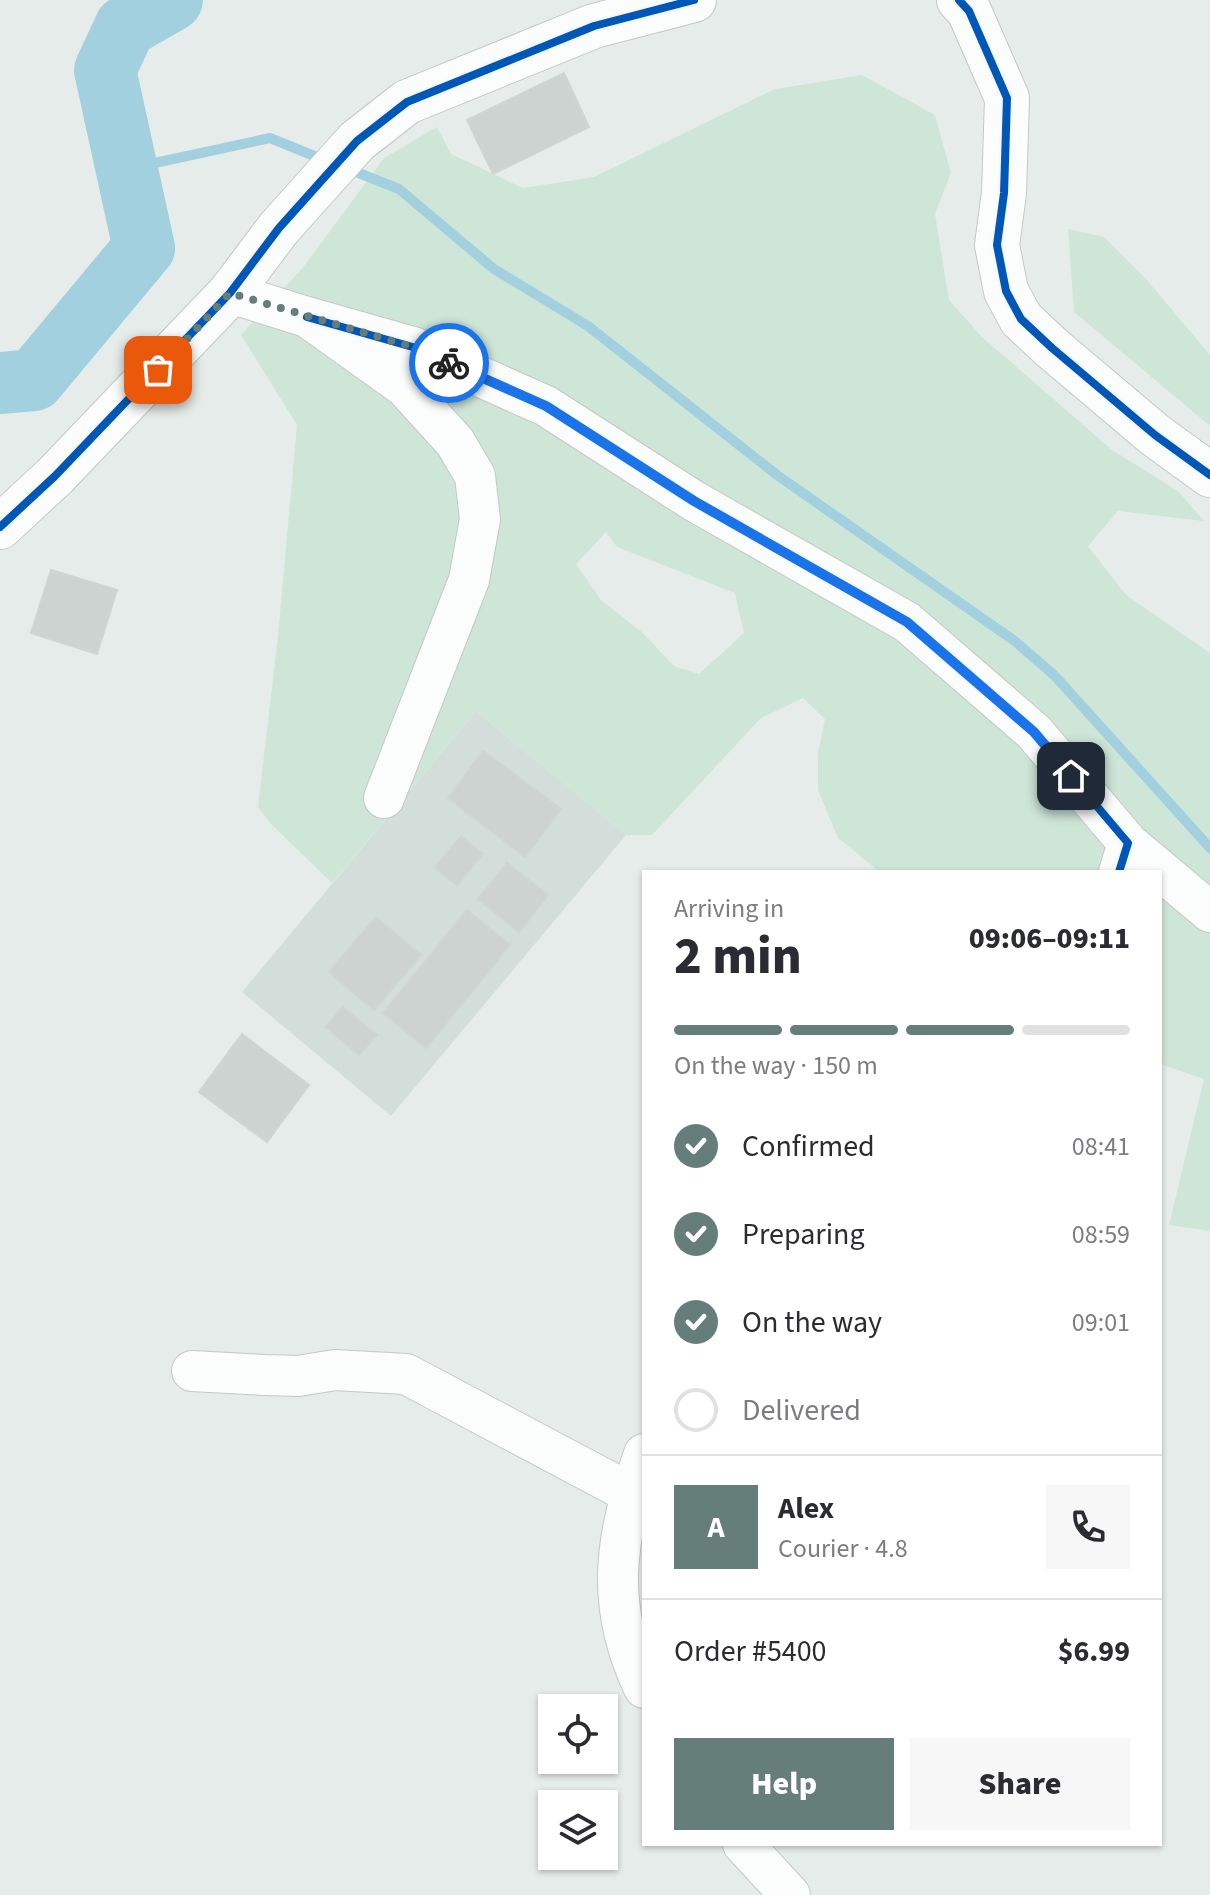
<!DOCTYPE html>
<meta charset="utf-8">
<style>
:root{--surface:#fff;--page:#f7f7f7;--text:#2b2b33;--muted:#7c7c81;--line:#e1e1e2;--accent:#667e7a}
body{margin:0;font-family:"Source Sans 3",sans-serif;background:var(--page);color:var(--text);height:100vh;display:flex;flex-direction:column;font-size:30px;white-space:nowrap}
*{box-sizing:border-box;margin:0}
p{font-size:26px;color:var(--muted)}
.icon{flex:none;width:44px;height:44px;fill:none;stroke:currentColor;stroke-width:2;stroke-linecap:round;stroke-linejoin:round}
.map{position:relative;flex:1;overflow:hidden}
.sheet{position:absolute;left:642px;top:870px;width:520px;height:976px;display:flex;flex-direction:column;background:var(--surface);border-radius:0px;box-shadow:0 2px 6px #0004}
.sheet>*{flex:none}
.fabs{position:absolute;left:538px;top:1694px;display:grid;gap:16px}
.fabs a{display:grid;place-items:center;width:80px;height:80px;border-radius:0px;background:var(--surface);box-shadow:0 2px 6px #0004;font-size:40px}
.pin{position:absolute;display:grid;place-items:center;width:68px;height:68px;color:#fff;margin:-34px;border-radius:16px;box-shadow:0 4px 12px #0006}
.courier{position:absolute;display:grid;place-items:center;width:80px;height:80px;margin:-40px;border:6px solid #1a73e8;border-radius:50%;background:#fff;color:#222;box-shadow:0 2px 10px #0007}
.overview em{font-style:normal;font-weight:800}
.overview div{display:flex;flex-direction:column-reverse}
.overview{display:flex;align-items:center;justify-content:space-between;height:136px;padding:0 32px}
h1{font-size:52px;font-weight:800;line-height:60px}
.bar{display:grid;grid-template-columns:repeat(4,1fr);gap:12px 8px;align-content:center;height:96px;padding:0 32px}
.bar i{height:10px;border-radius:6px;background:var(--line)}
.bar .active{background:var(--accent)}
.bar p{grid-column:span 4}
.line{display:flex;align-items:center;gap:20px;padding:0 32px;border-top:2px solid var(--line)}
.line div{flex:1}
.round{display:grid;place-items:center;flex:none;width:84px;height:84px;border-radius:0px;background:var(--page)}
ol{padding:0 32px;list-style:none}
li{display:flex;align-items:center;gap:24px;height:88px}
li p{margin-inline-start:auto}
li .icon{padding:8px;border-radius:50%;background:var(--accent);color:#fff;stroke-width:4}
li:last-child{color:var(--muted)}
li i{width:44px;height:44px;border:4px solid var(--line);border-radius:50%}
.button{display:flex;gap:16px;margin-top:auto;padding:16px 32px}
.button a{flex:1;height:92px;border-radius:0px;background:var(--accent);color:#fff;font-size:32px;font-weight:800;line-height:92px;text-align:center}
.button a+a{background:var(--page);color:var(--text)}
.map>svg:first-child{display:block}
.built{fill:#d3deda}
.green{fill:#cee6d8;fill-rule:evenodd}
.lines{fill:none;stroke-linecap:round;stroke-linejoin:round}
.stream{stroke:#a3d0de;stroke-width:10}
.river{stroke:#a3d0de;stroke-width:62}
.building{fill:#ccd3d1;stroke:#ced5d3;stroke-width:2}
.minor-casing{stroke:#c3c9c7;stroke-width:42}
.tertiary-casing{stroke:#c3c9c7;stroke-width:46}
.minor{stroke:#fbfcfc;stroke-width:40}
.tertiary{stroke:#fbfcfc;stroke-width:44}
.cycleway-casing{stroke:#f5faf8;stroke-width:13}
.cycleway{stroke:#0057b8;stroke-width:8}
.done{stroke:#667e7a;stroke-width:8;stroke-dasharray:0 14.4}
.route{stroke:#1a73e8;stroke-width:10}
</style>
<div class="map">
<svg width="1210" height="1895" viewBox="0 0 1210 1895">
<rect width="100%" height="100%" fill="#e6ecea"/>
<path class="built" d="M 476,711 L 626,835 L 391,1116 L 242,992 Z"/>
<path class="green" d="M 862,75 L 935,115 L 951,173 L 935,214 L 949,300 L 982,337 L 1112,450 L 1178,491 L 1204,521 L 1118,511 L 1088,546 L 1126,595 L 1210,653 L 1210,1231 L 1169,1225 L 1204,1079 L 1160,1064 L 1160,872 L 880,872 L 838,838 L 818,790 L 818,754 L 825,719 L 803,698 L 761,718 L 652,835 L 626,835 L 476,711 L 332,883 L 271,824 L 258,807 L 278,636 L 297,425 L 241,335 L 304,266 L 384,158 L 437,127 L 451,154 L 523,188 L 594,177 L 775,89 ZM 606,532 L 617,547 L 735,593 L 744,633 L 699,674 L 674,666 L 643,633 L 601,600 L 576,564 Z
M 1068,229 L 1104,237 L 1146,279 L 1210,355 L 1210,426 L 1074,312 Z"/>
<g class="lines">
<path class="stream" d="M 346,168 L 399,189 L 494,269 L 588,326 L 777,475 L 1016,642 L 1055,676 L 1210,848
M 127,169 L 270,138 L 324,160"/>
<path class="river" d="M 0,383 L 34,380 L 144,248 L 105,70 L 125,27 L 172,0"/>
</g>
<path class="building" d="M 564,73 L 589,127 L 493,174 L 467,120 Z
M 51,570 L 117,590 L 97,654 L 31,633 Z
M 483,751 L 561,809 L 525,857 L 448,798 Z
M 461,836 L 483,854 L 457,885 L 435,868 Z
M 507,863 L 548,895 L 519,932 L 478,899 Z
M 467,910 L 510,945 L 426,1048 L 383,1013 Z
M 376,917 L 421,955 L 374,1010 L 329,972 Z
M 343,1007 L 377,1035 L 359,1055 L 326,1027 Z
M 242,1034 L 309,1085 L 267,1142 L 199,1092 Z"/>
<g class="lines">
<defs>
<path id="minor" d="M 230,293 L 307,317 L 405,387 L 455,442 L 475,476 L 480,519 L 469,580 L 384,798
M 307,317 L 416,348 L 546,406 L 694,501 L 907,622 L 1034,732 L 1128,843 L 1119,872
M 1128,843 L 1210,912
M 192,1371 L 265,1375 L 298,1376 L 335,1370 L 406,1374 L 630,1493
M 644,1454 C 615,1538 604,1604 644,1688
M 743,1844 L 790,1895"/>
<path id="tertiary" d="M 959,0 L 969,11 L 1007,98 L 1004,193 L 997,245 L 1006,291 L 1021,319 L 1052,348 L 1155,435 L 1210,475
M 0,527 L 55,476 L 230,293 L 279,228 L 357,141 L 407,102 L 594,26 L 694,0"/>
</defs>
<use href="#minor" class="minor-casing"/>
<use href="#tertiary" class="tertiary-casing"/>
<use href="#minor" class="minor"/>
<use href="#tertiary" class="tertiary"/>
<defs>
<path id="cycleway" d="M 959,0 L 969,11 L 1007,98 L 1004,193 L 997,245 L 1006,291 L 1021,319 L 1052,348 L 1155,435 L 1210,475
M 307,317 L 416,348 L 546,406 L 694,501 L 907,622 L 1034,732 L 1128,843 L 1119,872
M 0,527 L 55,476 L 230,293 L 279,228 L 357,141 L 407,102 L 594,26 L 694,0"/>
</defs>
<use href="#cycleway" class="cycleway-casing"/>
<use href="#cycleway" class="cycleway"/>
</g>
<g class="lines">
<path class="done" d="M 158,370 L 230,293 L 416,348 L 449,363"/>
<path class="route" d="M 449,363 L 546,406 L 694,501 L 907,622 L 1034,732 L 1071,776"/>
</g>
</svg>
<div class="fabs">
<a><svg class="icon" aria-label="locate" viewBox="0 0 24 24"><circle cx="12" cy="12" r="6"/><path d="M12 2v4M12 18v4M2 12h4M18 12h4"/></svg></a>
<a><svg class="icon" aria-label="layers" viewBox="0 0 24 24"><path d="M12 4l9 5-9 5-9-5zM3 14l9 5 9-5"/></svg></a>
</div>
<div class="pin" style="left:158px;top:370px;background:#ea580c"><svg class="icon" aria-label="bag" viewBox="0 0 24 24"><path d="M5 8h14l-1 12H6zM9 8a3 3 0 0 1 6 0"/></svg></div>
<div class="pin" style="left:1071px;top:776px;background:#1f2937"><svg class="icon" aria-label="home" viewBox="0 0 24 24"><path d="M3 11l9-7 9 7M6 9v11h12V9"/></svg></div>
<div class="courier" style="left:449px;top:363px"><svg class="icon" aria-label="bike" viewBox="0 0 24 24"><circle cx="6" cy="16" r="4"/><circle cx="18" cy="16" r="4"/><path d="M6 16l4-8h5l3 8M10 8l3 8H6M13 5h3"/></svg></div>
<section class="sheet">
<div class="overview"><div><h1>2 min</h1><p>Arriving in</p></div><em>09:06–09:11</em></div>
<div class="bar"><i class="active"></i><i class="active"></i><i class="active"></i><i></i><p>On the way · 150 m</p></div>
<ol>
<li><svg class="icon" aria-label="check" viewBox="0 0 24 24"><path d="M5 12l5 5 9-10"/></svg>Confirmed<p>08:41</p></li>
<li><svg class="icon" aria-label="check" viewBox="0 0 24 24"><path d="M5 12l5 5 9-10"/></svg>Preparing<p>08:59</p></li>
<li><svg class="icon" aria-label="check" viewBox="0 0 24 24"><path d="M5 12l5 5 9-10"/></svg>On the way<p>09:01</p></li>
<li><i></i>Delivered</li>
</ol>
<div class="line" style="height:144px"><b class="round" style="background:var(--accent);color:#fff">A</b><div><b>Alex</b><p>Courier · 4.8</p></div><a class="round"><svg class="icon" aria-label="phone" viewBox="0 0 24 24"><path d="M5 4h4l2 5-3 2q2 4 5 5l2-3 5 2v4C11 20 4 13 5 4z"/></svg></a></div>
<div class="line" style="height:104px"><div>Order #5400</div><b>$6.99</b></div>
<div class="button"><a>Help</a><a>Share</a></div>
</section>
</div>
